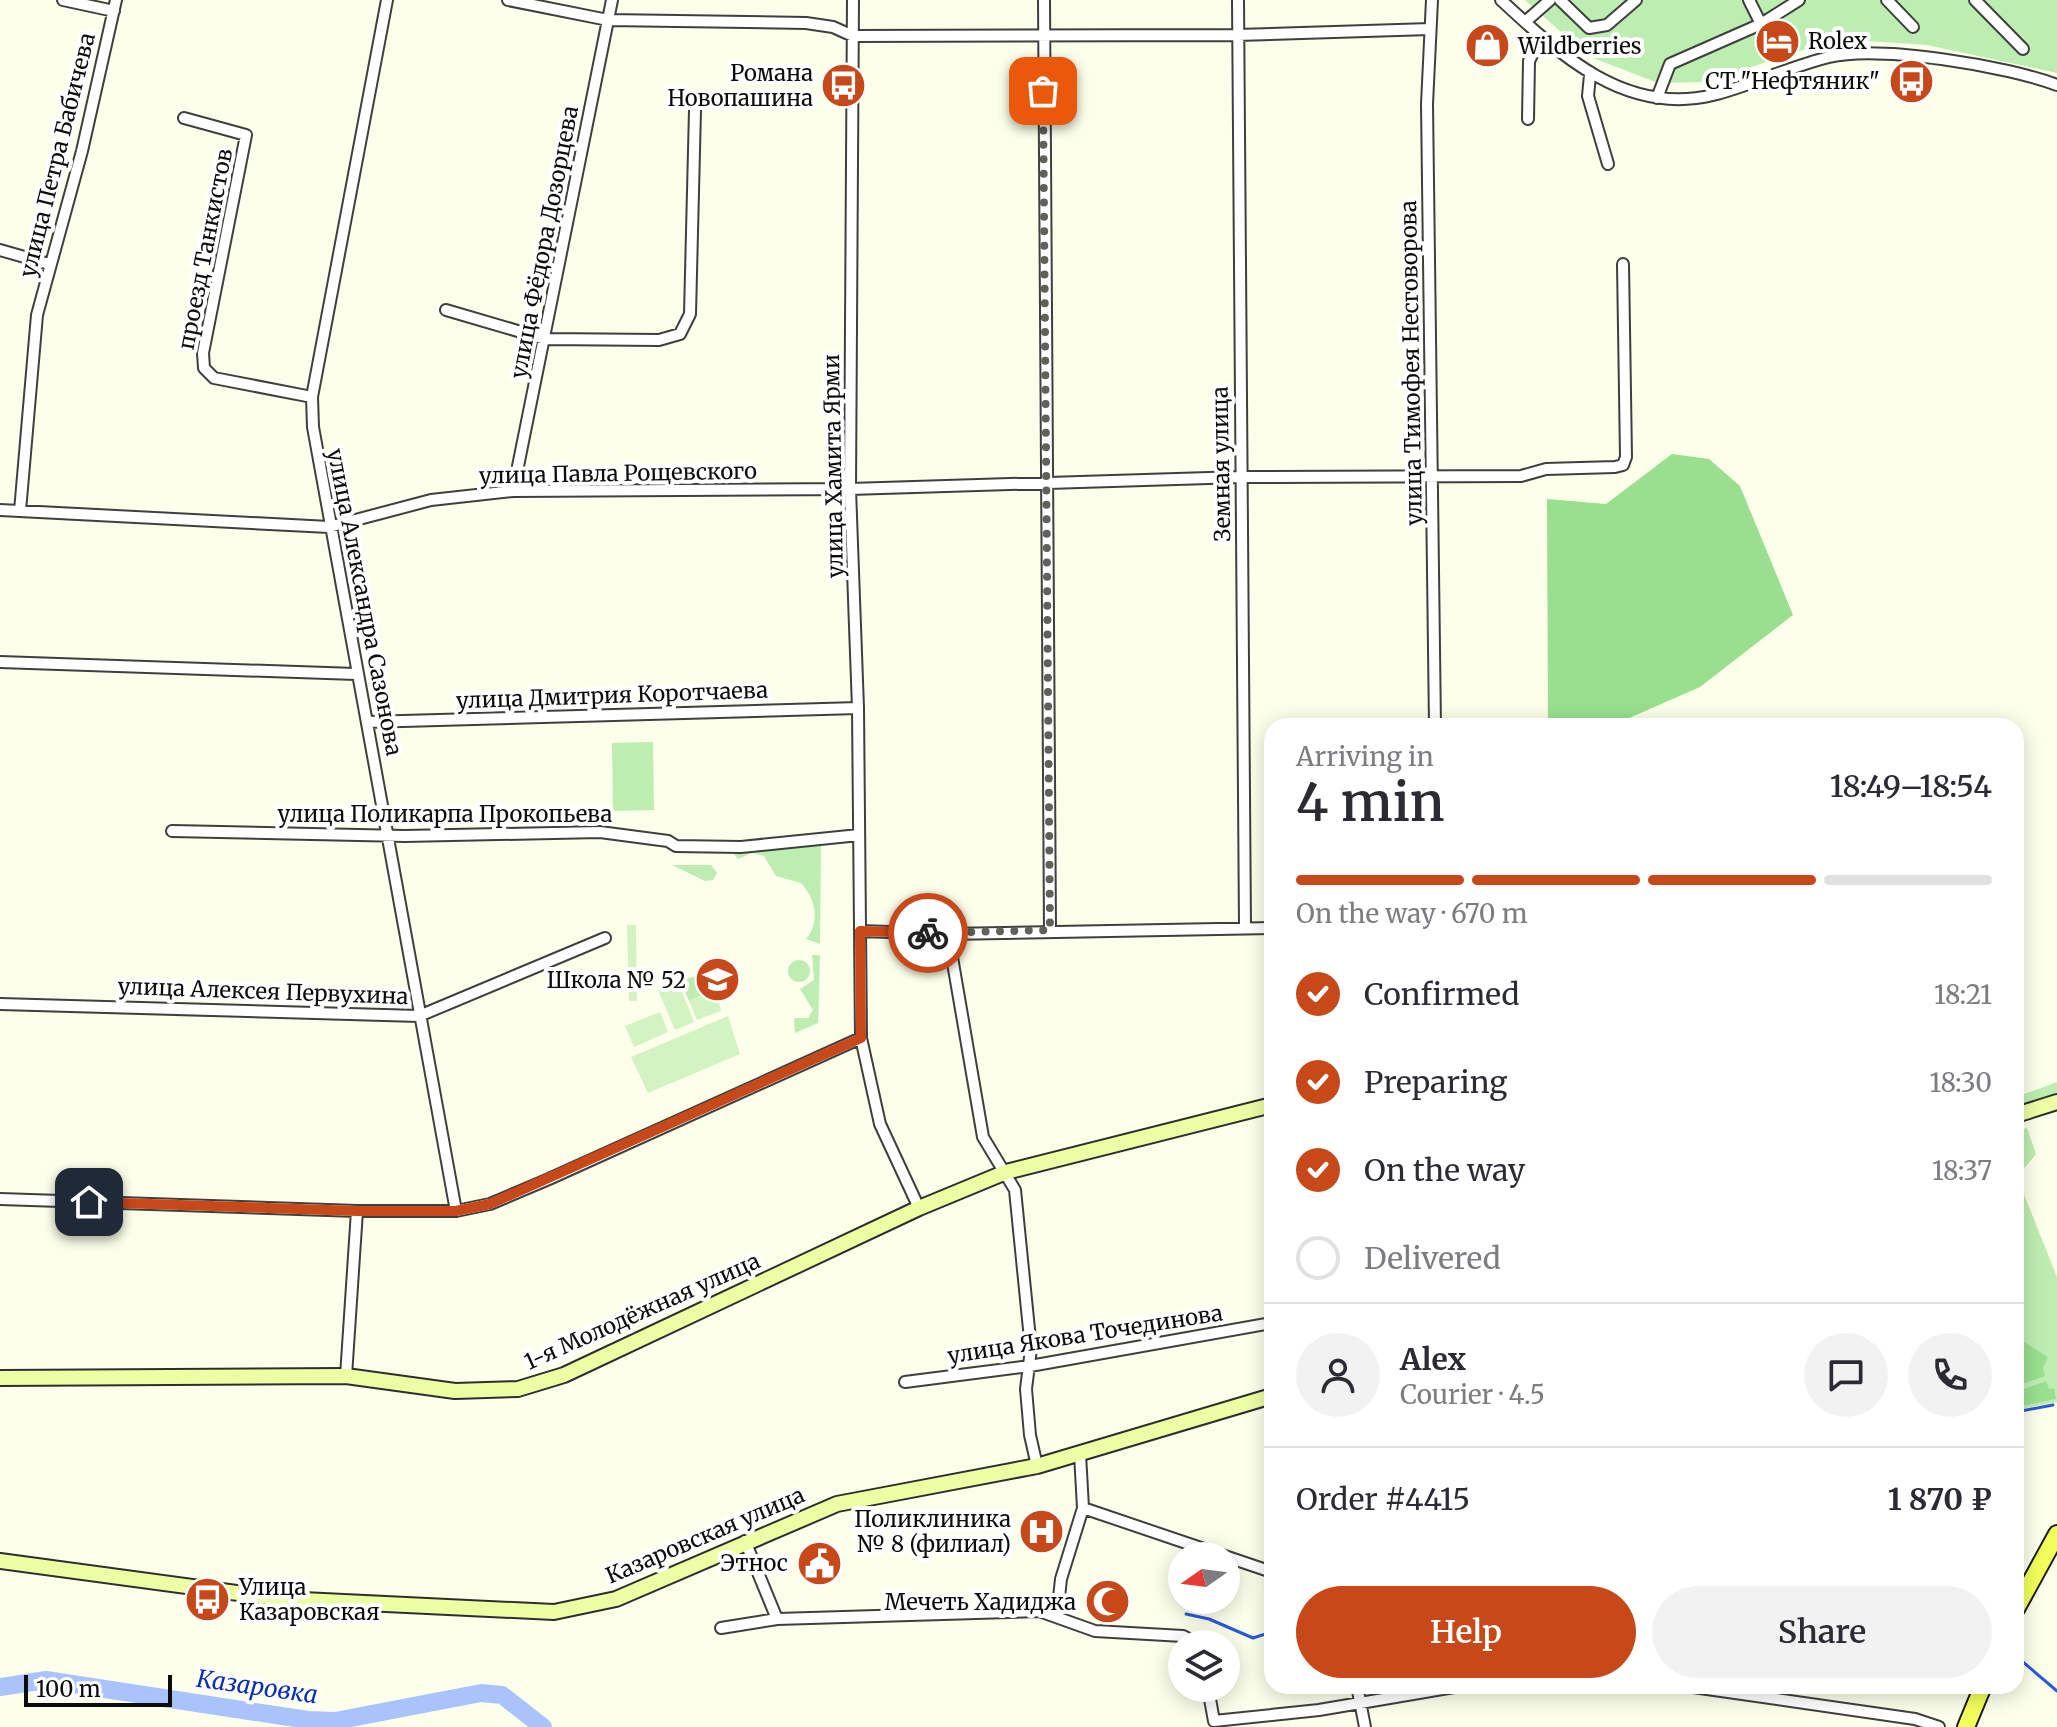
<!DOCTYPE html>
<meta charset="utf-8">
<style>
:root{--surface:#fff;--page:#f2f2f3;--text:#2b2b33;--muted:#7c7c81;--line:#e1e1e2;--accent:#c74818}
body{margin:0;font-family:Merriweather,serif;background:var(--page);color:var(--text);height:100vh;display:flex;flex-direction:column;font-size:30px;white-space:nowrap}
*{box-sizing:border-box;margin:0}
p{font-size:26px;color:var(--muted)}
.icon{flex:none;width:44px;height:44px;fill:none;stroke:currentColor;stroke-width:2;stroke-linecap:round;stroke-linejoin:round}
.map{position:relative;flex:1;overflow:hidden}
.drawer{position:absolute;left:1264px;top:718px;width:760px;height:976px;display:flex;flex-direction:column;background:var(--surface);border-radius:24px;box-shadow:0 4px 20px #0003}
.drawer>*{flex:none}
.needle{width:52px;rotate:256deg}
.buttons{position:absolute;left:1168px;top:1542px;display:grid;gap:16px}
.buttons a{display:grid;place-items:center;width:72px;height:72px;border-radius:50%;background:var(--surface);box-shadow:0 4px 20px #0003;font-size:40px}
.scale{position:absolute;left:24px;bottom:20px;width:148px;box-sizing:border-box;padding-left:8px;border:4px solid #0c0c0c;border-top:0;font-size:22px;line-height:28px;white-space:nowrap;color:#0c0c0c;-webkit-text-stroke:6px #fff;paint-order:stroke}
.pin{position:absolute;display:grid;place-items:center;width:68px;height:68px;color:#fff;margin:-34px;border-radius:16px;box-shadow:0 4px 12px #0006}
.courier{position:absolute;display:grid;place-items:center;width:80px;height:80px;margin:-40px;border:6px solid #c74818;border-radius:50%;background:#fff;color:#222;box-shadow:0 2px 10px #0007}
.head em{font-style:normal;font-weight:600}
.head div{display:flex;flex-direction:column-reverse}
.head{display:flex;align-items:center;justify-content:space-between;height:136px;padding:0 32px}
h1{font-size:52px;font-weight:600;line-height:60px}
.bar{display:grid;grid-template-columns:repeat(4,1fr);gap:12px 8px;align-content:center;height:96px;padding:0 32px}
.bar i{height:10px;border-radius:6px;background:var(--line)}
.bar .active{background:var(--accent)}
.bar p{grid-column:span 4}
.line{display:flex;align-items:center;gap:20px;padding:0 32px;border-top:2px solid var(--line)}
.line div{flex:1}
.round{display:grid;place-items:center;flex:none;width:84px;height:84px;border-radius:42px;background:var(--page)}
ol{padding:0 32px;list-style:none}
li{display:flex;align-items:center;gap:24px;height:88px}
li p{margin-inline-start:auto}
li .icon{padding:8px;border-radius:50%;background:var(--accent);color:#fff;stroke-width:4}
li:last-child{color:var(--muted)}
li i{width:44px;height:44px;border:4px solid var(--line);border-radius:50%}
.action{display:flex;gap:16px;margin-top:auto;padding:16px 32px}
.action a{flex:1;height:92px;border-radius:48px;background:var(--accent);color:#fff;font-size:32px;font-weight:600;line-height:92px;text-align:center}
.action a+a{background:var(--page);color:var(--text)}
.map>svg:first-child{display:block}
.green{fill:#bdedb1}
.forest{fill:#99df8f}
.pitch{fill:#d3f3c3}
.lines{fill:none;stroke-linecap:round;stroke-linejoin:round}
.stream{stroke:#2a5bd9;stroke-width:3}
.river{stroke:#aac3fc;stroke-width:18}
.street-casing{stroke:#3f3f3f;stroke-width:14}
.secondary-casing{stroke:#2e2e2e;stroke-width:18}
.primary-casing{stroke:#1d1d1d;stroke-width:20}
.street{stroke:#fff;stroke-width:10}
.secondary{stroke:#ecffa5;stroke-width:14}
.primary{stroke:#f2ff5a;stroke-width:16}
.done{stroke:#60615a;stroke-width:8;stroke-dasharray:0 14.4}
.route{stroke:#c74818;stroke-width:10}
.labels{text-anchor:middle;stroke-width:8;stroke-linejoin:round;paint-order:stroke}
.poi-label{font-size:22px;fill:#0c0c0c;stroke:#fff;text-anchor:end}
.street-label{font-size:22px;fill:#0c0c0c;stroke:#fff}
.water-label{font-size:24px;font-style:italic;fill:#0b31a8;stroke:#fff}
</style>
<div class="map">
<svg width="2057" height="1727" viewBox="0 0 2057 1727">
<rect width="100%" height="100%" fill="#fcffea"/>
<path class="green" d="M 1525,0 L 2057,0 L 2057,73 L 1927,45 L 1836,39 L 1706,82 L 1658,83 L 1588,56 Z
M 653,742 L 654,810 L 613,811 L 612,743 Z
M 821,843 L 820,944 L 806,939 C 821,922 815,898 801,883 L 776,876 L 764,856 L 752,853 L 738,859 L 733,853 Z
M 672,865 L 711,865 L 717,873 L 713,880 L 705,881 Z
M 812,955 L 820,955 L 818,1023 L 795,1033 L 794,1018 L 808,1018 L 813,1010 L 800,989 L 814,980 Z
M788 971a11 11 0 1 1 22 0a11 11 0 1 1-22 0Z
M 713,972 L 720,987 L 689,1001 L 680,980 Z
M 2057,1082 L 2057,1095 L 2016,1109 L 2016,1097 Z
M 2027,1128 L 2036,1154 L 2022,1171 L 2019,1182 L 2057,1277 L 2057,1402 L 2016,1410 L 2016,1131 Z"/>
<path class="forest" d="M 1672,454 L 1709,459 L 1740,486 L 1793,615 L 1700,687 L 1611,726 L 1548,726 L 1547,499 L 1606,504 Z
M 2016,1337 L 2048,1357 L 2043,1368 L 2045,1376 L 2016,1386 Z
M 2046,1381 L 2049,1389 L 2054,1388 L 2056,1399 L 2016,1407 L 2016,1392 Z"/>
<path class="pitch" d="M 627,925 L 636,925 L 637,1001 L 629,1001 Z
M 678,982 L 694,1022 L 675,1030 L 658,990 Z
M 716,990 L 721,1011 L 697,1020 L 689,1001 Z
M 660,1012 L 668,1032 L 634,1047 L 625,1026 Z
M 728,1016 L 740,1054 L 648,1093 L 631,1057 Z"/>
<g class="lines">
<path class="stream" d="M 2016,1412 L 2053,1405
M 1186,1614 L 1209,1619 L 1253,1638 L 1272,1632
M 2016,1656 L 2057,1691"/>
<path class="river" d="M 0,1687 L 46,1680 L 308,1720 L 335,1721 L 481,1693 L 502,1695 L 543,1727"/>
<defs>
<path id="street" d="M 63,0 L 114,11
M 387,0 L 312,397 L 313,427 L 456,1211
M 508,0 L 608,20 L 806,23 L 833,27 L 853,36 L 1237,35 L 1430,29
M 853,0 L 850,489 L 858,708 L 861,1038 L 880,1124 L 919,1208
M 1044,0 L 1050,930
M 1238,0 L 1245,927
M 1432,0 L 1427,104 L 1435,726
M 1501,0 C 1560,55 1626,116 1713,95 C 1752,85 1789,67 1829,57 C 1880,45 2007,66 2057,85
M 1560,0 L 1589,28 L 1607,25 L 1636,0
M 1749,0 L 1761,24
M 1887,0 L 1913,27
M 1975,0 L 2023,49
M 1525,22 L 1550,0
M 1590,75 L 1588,96 L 1608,164
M 1657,98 L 1670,64 L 1761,24 L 1799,0
M 184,118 L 246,135 L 203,353 L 204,368 L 214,378 L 312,397
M 1528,119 L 1529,61 L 1541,37
M 0,250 L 49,264
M 446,310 L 545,339 L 659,340 L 680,334 L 690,314 L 695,110
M 513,491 L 612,0
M 0,510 L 329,527 L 431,500 L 513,491 L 850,489 L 1241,477 L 1521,476 L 1546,469 L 1615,467 L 1623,465 L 1626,457 L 1623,264
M 20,511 L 37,315 L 82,151 L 116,0
M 0,662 L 356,674
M 367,722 L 858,708
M 172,831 L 405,836 L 600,832 L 668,841 L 676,846 L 741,847 L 859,835
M 860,931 L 948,934 L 1272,928
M 948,934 L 983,1137 L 1015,1190 L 1031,1349 L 1026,1389 L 1030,1435 L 1037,1466
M 0,1004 L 419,1016 L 605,938
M 0,1199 L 357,1211 L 456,1211 L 490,1204 L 549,1179 L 861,1038
M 346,1376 L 357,1211
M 905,1382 L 1030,1366 L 1272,1323
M 1083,1508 L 1272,1572
M 745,1541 L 777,1619
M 1057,1616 L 1061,1579 L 1083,1508 L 1080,1454
M 721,1628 L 777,1619 L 1039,1611 L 1095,1631 L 1183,1636 L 1198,1644
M 1357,1686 L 1365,1727
M 1686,1686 L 1915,1719 L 1939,1727
M 1208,1688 L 1214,1721 L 1319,1710 L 1460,1686"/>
<path id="secondary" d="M 2016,1115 L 2057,1102
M 0,1378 L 346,1376 L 455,1391 L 518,1389 L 564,1375 L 919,1208 L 1006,1172 L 1272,1105
M 0,1561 L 282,1599 L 554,1612 L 616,1599 L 837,1504 L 1037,1466 L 1272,1396"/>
<path id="primary" d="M 2016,1609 L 2057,1534
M 1966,1727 L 1983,1686"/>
</defs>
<use href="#street" class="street-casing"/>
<use href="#secondary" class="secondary-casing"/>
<use href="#primary" class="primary-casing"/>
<use href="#street" class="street"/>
<use href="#secondary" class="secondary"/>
<use href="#primary" class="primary"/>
</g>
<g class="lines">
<path class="done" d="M 928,933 L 1050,930 L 1043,91"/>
<path class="route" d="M 89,1202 L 357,1211 L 456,1211 L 490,1204 L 861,1038 L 860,931 L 928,933"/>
</g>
<defs>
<symbol id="hotel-disc" viewBox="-11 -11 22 22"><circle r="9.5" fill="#c74818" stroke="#fff"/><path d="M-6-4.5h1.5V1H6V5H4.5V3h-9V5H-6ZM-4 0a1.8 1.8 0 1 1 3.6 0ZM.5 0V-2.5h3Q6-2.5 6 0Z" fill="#fff"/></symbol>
<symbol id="shop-disc" viewBox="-11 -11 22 22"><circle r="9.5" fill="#c74818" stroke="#fff"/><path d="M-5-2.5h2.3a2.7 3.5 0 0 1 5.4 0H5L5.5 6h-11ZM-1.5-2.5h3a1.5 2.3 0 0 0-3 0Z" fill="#fff"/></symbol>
<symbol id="bus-disc" viewBox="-11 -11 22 22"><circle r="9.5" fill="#c74818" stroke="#fff"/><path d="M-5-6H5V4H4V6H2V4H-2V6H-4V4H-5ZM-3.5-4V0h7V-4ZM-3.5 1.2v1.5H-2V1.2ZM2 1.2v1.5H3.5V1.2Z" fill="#fff"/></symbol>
<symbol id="school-disc" viewBox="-11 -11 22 22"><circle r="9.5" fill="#c74818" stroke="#fff"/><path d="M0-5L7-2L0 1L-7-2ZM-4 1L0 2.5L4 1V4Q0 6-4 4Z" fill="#fff"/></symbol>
<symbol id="hospital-disc" viewBox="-11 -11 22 22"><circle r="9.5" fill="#c74818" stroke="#fff"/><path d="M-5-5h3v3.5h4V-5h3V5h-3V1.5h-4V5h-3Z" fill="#fff"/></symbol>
<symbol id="civic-disc" viewBox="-11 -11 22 22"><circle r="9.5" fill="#c74818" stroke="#fff"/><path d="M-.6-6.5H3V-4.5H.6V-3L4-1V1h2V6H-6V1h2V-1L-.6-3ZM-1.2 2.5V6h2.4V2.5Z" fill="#fff"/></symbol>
<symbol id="mosque-disc" viewBox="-11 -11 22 22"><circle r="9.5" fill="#c74818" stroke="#fff"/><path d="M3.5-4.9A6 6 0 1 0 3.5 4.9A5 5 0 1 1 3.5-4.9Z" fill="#fff"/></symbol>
</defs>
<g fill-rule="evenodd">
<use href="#hotel-disc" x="1752" y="16" width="51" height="51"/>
<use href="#shop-disc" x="1462" y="20" width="51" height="51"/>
<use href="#bus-disc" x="1886" y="56" width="51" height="51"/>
<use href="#bus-disc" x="818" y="60" width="51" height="51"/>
<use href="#school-disc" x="692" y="954" width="51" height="51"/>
<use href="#hospital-disc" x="1016" y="1506" width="51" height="51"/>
<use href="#civic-disc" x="794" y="1538" width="51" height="51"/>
<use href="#bus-disc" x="182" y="1574" width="51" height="51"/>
<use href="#mosque-disc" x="1082" y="1576" width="51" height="51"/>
</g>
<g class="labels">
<g class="poi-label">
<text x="1808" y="49" text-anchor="start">Rolex</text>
<text x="1518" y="54" text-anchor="start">Wildberries</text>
<text x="813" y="81">Романа<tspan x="813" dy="25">Новопашина</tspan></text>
<text x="1880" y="89">СТ "Нефтяник"</text>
<text x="686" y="988">Школа № 52</text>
<text x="1011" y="1527">Поликлиника<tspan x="1011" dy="25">№ 8 (филиал)</tspan></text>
<text x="788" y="1571">Этнос</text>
<text x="239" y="1595" text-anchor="start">Улица<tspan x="239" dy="25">Казаровская</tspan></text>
<text x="1076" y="1610">Мечеть Хадиджа</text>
</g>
<g class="street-label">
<text transform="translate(57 155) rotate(-76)" y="8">улица Петра Бабичева</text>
<text transform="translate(544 242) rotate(-79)" y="8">улица Фёдора Дозорцева</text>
<text transform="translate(205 249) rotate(-79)" y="8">проезд Танкистов</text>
<text transform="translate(1411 363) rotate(-91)" y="8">улица Тимофея Несговорова</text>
<text transform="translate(1221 464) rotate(-91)" y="8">Земная улица</text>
<text transform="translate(833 466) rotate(-91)" y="8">улица Хамита Ярми</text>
<text transform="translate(618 473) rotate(-1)" y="8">улица Павла Рощевского</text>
<text transform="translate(365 602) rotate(79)" y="8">улица Александра Сазонова</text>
<text transform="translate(612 695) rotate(-2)" y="8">улица Дмитрия Коротчаева</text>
<text x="445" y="822">улица Поликарпа Прокопьева</text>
<text transform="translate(263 991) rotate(2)" y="8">улица Алексея Первухина</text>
<text transform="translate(642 1311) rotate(-24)" y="8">1-я Молодёжная улица</text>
<text transform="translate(1085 1334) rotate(-9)" y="8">улица Якова Точединова</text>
<text transform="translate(705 1535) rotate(-23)" y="8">Казаровская улица</text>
</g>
<g class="water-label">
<text transform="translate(257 1687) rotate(8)" y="8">Казаровка</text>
</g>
</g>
</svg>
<div class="buttons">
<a><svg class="needle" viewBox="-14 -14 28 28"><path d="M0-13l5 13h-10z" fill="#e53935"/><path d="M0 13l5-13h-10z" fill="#7c7c81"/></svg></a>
<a><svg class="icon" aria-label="layers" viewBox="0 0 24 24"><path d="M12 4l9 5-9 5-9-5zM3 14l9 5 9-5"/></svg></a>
</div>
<div class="scale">100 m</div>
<div class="pin" style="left:1043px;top:91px;background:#ea580c"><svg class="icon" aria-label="bag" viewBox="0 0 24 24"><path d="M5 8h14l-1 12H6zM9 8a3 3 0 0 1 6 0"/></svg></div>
<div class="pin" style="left:89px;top:1202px;background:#1f2937"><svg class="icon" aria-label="home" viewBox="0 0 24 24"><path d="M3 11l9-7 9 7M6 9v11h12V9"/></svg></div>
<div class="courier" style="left:928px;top:933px"><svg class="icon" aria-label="bike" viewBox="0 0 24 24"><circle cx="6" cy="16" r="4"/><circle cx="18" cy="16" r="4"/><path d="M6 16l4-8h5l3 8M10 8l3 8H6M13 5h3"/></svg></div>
<section class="drawer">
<div class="head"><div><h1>4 min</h1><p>Arriving in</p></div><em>18:49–18:54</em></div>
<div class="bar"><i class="active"></i><i class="active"></i><i class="active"></i><i></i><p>On the way · 670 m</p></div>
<ol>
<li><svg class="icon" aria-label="check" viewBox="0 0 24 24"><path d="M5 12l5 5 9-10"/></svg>Confirmed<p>18:21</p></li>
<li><svg class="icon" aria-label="check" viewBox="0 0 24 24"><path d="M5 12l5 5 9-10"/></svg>Preparing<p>18:30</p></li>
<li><svg class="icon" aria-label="check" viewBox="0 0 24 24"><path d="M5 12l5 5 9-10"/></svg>On the way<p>18:37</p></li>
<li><i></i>Delivered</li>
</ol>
<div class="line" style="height:144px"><a class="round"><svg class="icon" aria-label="person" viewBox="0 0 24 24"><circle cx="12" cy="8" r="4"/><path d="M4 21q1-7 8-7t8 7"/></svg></a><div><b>Alex</b><p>Courier · 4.5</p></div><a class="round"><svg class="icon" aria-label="chat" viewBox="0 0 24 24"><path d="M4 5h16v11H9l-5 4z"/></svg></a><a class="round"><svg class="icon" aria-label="phone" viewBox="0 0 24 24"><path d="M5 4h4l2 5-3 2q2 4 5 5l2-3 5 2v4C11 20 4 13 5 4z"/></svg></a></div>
<div class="line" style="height:104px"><div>Order #4415</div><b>1 870 ₽</b></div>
<div class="action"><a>Help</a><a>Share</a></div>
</section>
</div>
